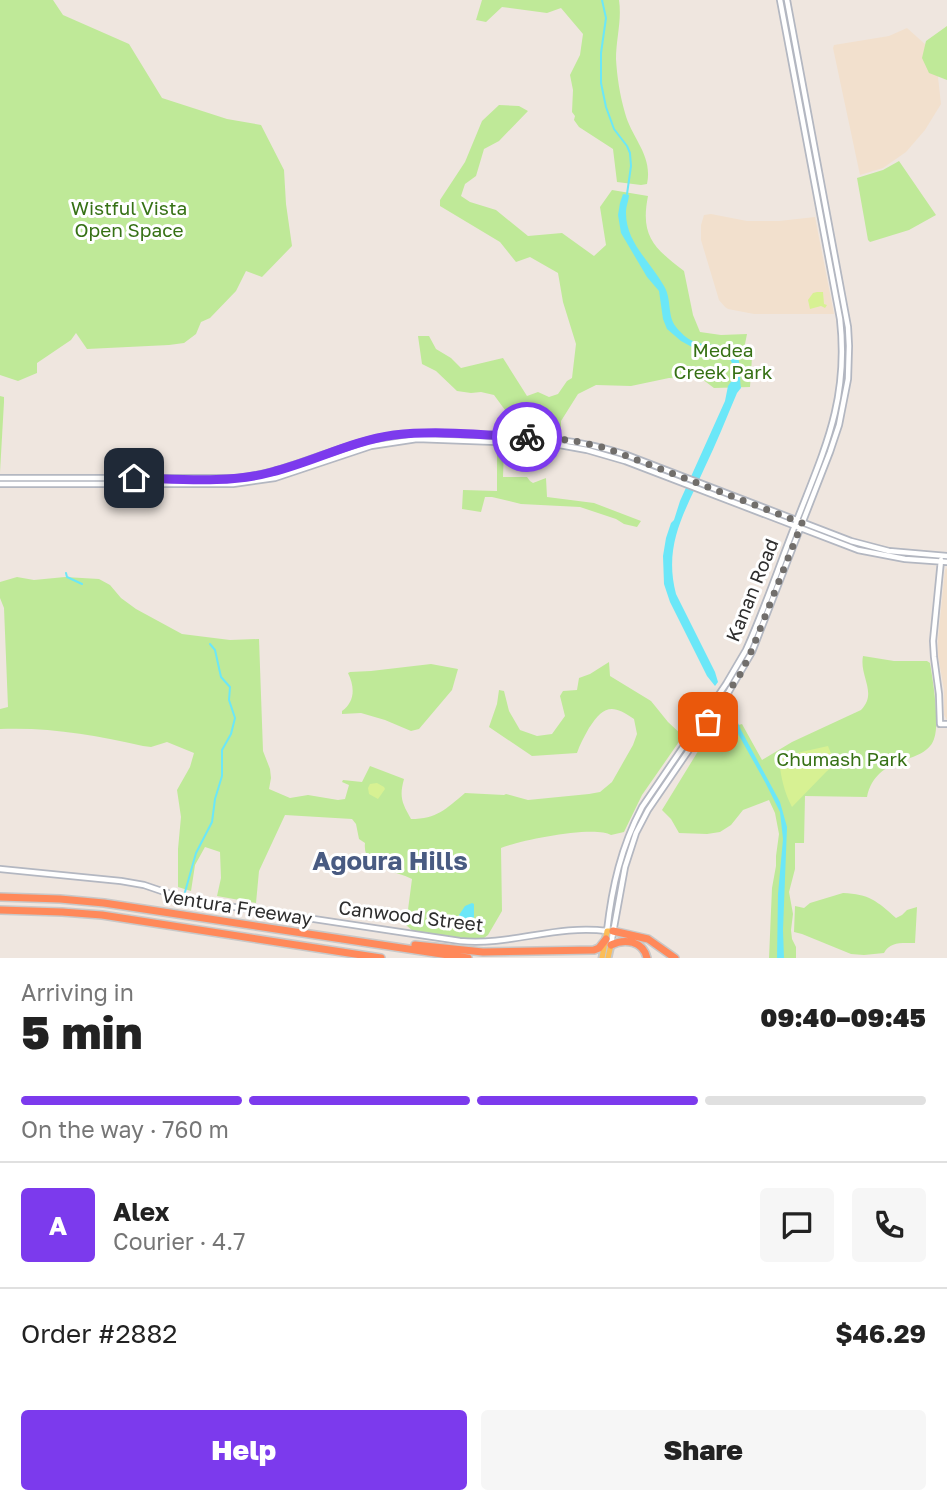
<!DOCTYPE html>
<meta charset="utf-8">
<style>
:root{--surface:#fff;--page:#f6f6f6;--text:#222;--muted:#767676;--line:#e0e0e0;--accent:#7c3aed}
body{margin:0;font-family:"Golos Text",sans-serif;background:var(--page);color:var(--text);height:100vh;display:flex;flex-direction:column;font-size:26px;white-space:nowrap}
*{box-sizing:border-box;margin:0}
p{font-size:23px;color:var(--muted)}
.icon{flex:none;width:38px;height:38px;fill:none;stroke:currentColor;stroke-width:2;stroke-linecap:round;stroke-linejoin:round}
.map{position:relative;height:958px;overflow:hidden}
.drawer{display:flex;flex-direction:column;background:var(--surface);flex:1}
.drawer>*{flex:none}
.pin{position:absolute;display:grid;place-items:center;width:60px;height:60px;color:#fff;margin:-30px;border-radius:14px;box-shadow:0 4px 10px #0006}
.courier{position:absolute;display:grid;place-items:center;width:70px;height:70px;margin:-35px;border:5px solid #7c3aed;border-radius:50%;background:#fff;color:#222;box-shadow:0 2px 9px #0007}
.headline em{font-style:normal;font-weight:800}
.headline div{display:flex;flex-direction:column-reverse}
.headline{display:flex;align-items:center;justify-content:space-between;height:119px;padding:0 21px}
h1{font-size:46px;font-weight:800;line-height:52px}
.bar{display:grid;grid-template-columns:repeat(4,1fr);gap:10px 7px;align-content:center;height:84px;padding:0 21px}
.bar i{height:9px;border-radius:5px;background:var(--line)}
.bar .on{background:var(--accent)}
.bar p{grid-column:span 4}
.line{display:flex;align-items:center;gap:18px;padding:0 21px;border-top:2px solid var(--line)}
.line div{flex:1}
.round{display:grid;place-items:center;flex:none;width:74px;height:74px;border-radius:7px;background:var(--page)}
.button{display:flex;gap:14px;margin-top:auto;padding:14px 21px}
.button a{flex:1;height:80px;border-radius:7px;background:var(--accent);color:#fff;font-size:28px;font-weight:800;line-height:80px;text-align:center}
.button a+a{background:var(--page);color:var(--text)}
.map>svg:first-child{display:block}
.education{fill:#f2e0cd}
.green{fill:#bfe998}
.pitch{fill:#d7f193}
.water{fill:#6be7f8}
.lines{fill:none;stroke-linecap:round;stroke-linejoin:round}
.stream{stroke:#6be7f8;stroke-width:2}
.secondary-casing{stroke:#b3b7c1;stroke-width:8}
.primary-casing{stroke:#c8c8c8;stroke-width:9}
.highway-casing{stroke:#c8c8c8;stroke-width:10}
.secondary{stroke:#fff;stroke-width:4.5}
.primary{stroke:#fbbd58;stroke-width:5}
.highway{stroke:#ff895a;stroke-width:7}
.done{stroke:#716e6b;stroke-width:7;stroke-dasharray:0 12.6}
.route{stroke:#7c3aed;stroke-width:9}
.labels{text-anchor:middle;stroke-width:6;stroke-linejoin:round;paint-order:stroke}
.park-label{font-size:19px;fill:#367115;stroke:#fff}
.street-label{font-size:19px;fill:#2d2d2d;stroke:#fff}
.district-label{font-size:26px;font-weight:bold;fill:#495b82;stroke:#fff}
</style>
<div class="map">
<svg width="947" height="958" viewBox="0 0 947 958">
<rect width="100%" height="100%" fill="#efe6df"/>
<path class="education" d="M 907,28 L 926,45 L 935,50 L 941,104 L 925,130 L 906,152 L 883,168 L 860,175 L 833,48 L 834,45 L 889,36 Z
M 711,214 L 747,221 L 779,221 L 815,217 L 834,314 L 754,314 L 728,309 L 725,307 L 719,300 L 701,240 L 701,225 L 704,215 Z
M 947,568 L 947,720 L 944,715 L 944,689 L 938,656 L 938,639 L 945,570 Z"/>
<path class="green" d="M 0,0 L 53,0 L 63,15 L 129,44 L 162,98 L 227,119 L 261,125 L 284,170 L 286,204 L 292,246 L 262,277 L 246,271 L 236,291 L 210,318 L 201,322 L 196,334 L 184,343 L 169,345 L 87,349 L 76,333 L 71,340 L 37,363 L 37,373 L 18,381 L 0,375 Z
M 482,0 L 619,0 C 622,20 616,39 616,59 C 617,77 620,96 625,113 C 632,139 653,155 647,184 L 641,185 L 617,182 L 613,149 L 579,127 L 574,120 L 575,116 L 572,112 L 573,90 L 570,75 L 580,55 L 583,34 L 561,8 L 547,13 L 502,7 L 486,22 L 476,20 Z
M 947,26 L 947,80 L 929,73 L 922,58 L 926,41 Z
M 499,105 L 519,106 L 528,111 L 499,141 L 484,149 L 476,176 L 465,184 L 461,196 L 470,202 L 496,210 L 528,236 L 562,233 L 594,256 L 606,245 L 600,207 L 612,190 L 648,196 C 640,236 654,248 684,271 L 693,315 L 700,332 L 721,335 L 747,334 L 745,344 L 752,357 L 750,387 L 714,388 L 702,379 L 669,378 L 631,386 L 596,385 L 578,394 L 561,421 L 561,430 L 505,427 L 505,410 L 494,395 L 481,392 L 471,393 L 457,391 L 436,371 L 422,364 L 418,336 L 429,336 L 436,349 L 451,358 L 461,368 L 503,358 L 527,396 L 538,392 L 549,397 L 558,394 L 567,381 L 572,378 L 576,344 L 563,302 L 558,273 L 530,257 L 516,262 L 500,242 L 440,206 L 440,200 L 465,162 L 482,121 Z
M 899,161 L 936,215 L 909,230 L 870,242 L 868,240 L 857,178 L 883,170 Z
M 0,396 L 4,397 L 4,402 L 0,472 Z
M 504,448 L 503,477 L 527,477 L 530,481 L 533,483 L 546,478 L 547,497 L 594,503 L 641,521 L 637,527 L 624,524 L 616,519 L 580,507 L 521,504 L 492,497 L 485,497 L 481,512 L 462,509 L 463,490 L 497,491 L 497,449 Z
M 17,577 L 34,580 L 65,577 L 99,579 L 110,585 L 121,598 L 136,609 L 182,634 L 230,640 L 259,639 L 263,751 L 270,769 L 271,778 L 269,789 L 290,798 L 308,795 L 338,800 L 345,799 L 349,785 L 342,782 L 343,780 L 362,782 L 370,766 L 404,779 C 399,797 402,803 411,819 C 437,819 446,809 465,793 L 504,795 L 506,794 L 528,800 L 589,794 L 600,792 L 612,782 L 633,745 L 637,734 L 634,719 C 612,703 603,706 589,728 C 584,737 580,744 577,753 L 532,756 L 489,727 L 497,704 L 499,690 L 504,691 L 509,711 L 520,730 L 537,736 L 552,734 L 565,716 L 560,696 L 563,691 L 577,690 L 579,678 L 590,674 L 609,662 L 610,676 L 651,701 L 668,722 L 683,736 L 642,795 L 624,832 L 611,835 C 595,825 520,840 501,848 L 502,911 L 488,935 L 484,938 L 474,940 L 414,932 L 406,925 L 412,879 C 395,870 362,870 365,843 L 359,839 L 356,824 L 352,819 L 285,815 L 259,871 L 256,903 L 217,896 L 221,878 L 220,852 L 205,847 L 195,865 L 191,891 L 178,887 L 178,849 L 181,817 L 177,790 L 190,767 L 194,753 L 167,742 L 151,747 L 143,746 C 96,735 49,727 0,729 L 0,709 L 8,707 L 4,608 L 0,598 L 0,582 Z
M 863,656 L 894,661 L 927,661 L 930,663 C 933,681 940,723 934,739 C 925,766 876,753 867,797 L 805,796 L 804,843 L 795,843 L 795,869 L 789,892 L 793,914 L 791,930 L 792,939 L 796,947 L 796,958 L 769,958 L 772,888 L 776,866 L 776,856 L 779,834 L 775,813 L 769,800 L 743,810 L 731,825 L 720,832 L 707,834 L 679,833 L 671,819 L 662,810 L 719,717 L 725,729 L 742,724 L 762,760 L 792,742 L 861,710 C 878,693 859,676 863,656 Z
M 431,664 L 458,669 L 452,690 L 419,729 L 411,731 L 385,720 L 361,713 L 342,714 L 342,711 C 355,702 355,687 348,673 L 350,672 L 371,671 Z
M 843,893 C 869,894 877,901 896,918 L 902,915 L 907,910 L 917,907 L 915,943 C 903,943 890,941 884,953 L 864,955 L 851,954 L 802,934 L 794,932 L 795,906 L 804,908 L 810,903 Z"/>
<path class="pitch" d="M 817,292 L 823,292 L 824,304 L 827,305 L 825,308 L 821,306 L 810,309 L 808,300 L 813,293 Z
M 828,746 L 835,764 L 826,772 L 792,807 C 784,792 780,774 779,757 Z
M 377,783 L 384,787 L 385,789 L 378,799 L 369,794 L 368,788 L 370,784 Z"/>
<path class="water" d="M 623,194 L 629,195 C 629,200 626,206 626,211 C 625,242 650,261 664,286 C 672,299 667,316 676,327 C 680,332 687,339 693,341 C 707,348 730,341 737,356 C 742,366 739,377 741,388 L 737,393 C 726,419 716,444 704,469 C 685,512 663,544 676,594 L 715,672 L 718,682 L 715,686 L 707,676 L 670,602 L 664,584 L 663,556 L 666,538 L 671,523 L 674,520 L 680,501 L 725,401 L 728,386 L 733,379 L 732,363 L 728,356 L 719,353 L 709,354 L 701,352 L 681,341 L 667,329 L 663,319 L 659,291 L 647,277 L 621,233 L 618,215 L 620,203 Z
M 732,709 L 741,730 L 780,802 L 787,827 L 783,930 L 784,958 L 777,958 L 778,894 L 783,839 L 780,812 L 765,782 L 737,732 L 733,717 L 729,713 Z
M 472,903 L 474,904 L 474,917 C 471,922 467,924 461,921 L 459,915 L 465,906 Z"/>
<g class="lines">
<path class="stream" d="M 602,0 L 606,18 L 601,53 L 601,83 L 606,107 L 614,129 L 627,146 L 630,153 L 631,166 L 627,194
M 66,573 L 67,577 L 82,584
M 185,892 L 196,853 L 212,822 L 215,799 L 222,776 L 222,750 L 231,734 L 235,718 L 229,700 L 230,687 L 221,677 L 215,650 L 210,644"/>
<defs>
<path id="secondary" d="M 0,478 L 235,478 C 282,474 323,452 368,440 C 403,431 439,434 474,435 C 530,437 573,437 627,455 L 851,541 L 889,551 L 947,556
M 0,484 L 233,484 L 275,478 L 371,446 L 417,439 L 554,444 L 587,450 L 625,461 L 858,550 L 905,559 L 947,562
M 941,560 L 933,641 L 934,657 L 939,694 L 940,724 L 947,724
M 0,869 L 121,881 L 144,885 L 188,900 L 460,941 C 510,946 557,924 607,931 C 612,887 621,847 642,807 L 726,684 L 746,650 C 765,608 780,563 797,520 C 825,448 849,399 840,319 L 780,0
M 611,944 L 625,867 L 636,833 L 648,810 L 728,693 L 752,652 L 830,452 L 839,425 L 848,379 L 849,346 L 848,327 L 787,0"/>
<path id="primary" d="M 602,958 L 607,931 L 613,931
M 608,958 L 611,945"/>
<path id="highway" d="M 0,897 L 60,899 L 104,903 L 468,958
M 0,910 L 62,912 L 102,915 L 381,958
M 613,931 L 648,939 L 675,958
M 415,945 L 483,952 L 594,950 L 599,948 L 606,939
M 611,945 C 625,938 643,941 647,958"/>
</defs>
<use href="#secondary" class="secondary-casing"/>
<use href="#primary" class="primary-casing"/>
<use href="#highway" class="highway-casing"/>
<use href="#secondary" class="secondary"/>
<use href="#primary" class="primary"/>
<use href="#highway" class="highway"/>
</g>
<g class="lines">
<path class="done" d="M 527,437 L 570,440 L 606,448 L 802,523 L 751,652 L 741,673 L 708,722"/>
<path class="route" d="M 134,478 C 179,479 228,484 272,472 C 313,462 351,441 394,435 C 437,430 483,435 527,437"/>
</g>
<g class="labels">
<g class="park-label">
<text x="129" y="215">Wistful Vista<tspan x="129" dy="22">Open Space</tspan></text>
<text x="723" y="357">Medea<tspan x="723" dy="22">Creek Park</tspan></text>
<text x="842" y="766">Chumash Park</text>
</g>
<g class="street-label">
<text transform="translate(752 590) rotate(-68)" y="7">Kanan Road</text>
<text transform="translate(237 907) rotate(9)" y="7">Ventura Freeway</text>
<text transform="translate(411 916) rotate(7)" y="7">Canwood Street</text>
</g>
<g class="district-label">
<text x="390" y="870">Agoura Hills</text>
</g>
</g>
</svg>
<div class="pin" style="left:708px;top:722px;background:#ea580c"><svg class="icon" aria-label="bag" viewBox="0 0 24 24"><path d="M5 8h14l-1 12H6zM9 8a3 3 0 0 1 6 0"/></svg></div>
<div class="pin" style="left:134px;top:478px;background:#1f2937"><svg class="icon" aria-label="home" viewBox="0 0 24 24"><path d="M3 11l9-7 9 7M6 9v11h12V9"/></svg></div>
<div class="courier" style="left:527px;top:437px"><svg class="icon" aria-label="bike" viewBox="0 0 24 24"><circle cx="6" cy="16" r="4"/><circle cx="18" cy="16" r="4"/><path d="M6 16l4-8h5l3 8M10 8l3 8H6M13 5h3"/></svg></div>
</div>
<section class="drawer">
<div class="headline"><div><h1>5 min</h1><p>Arriving in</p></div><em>09:40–09:45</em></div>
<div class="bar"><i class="on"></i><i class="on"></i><i class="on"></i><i></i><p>On the way · 760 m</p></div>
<div class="line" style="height:126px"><b class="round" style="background:var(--accent);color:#fff">A</b><div><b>Alex</b><p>Courier · 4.7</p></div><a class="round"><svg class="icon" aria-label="chat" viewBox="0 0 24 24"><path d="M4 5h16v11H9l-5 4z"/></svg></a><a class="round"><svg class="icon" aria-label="phone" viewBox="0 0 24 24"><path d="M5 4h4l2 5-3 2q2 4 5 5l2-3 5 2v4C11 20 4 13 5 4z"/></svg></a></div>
<div class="line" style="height:91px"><div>Order #2882</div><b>$46.29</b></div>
<div class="button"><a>Help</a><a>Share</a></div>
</section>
